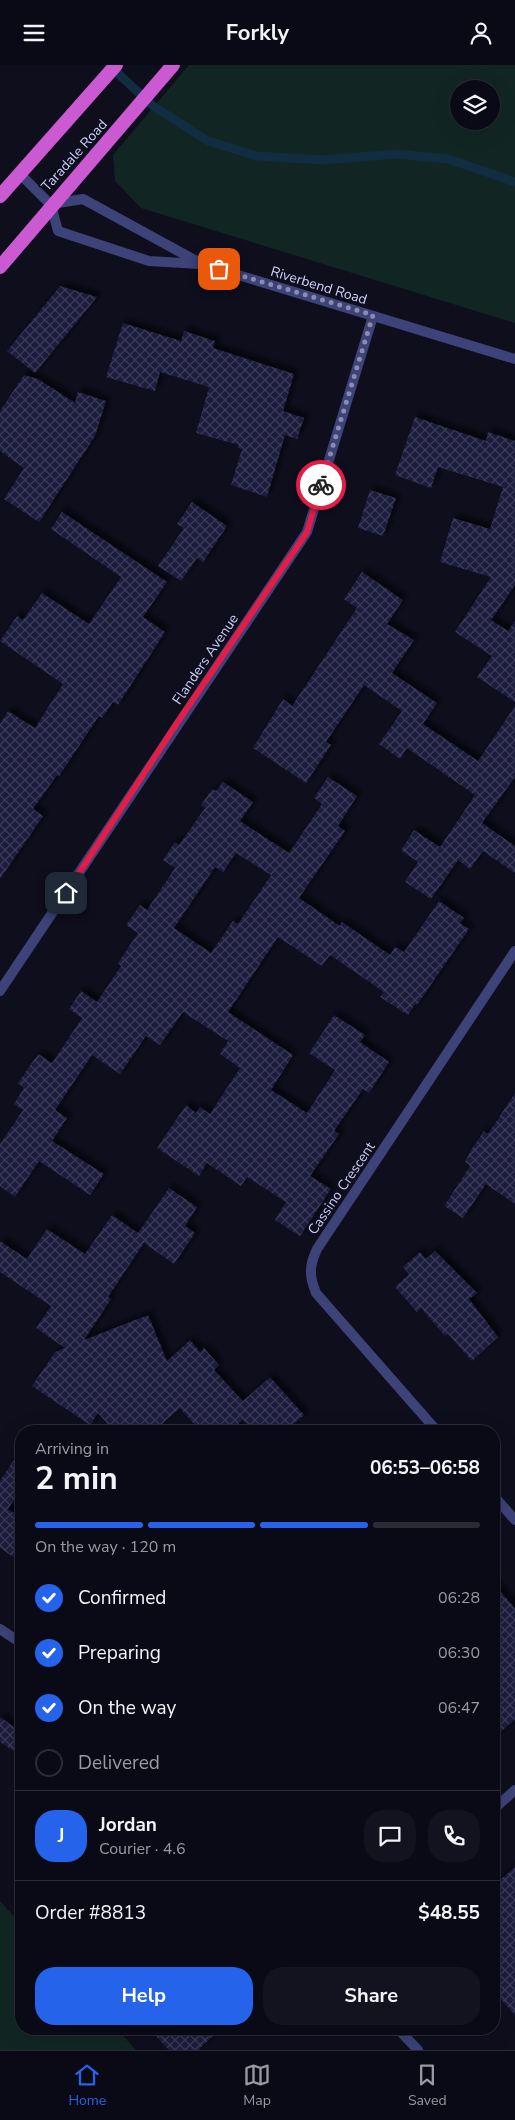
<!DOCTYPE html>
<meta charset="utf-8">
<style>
:root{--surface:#0a0a16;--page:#13131f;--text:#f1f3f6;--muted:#999aa1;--line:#2a2b35;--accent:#2563eb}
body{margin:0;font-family:"Nunito Sans",sans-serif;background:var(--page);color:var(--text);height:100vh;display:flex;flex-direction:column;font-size:19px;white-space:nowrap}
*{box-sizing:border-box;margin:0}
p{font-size:16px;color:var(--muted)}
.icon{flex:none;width:28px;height:28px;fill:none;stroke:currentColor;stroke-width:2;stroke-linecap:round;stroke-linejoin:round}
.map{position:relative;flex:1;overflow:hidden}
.panel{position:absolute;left:15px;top:1360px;width:485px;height:610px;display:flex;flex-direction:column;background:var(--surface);border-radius:20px;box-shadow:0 5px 20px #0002,0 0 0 1px var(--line)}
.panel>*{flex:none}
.controls{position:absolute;left:450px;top:15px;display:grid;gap:10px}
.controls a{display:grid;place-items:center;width:50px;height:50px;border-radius:50%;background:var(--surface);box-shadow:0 5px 20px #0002,0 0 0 1px var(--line);font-size:25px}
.pin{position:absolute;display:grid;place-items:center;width:42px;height:42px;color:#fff;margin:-21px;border-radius:10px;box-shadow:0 2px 8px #0006}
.courier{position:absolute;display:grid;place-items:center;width:50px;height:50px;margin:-25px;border:4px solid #e11d48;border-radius:50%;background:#fff;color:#222;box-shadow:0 1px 6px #0007}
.headline em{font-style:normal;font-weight:700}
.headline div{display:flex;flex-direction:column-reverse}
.headline{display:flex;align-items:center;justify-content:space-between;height:85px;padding:0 20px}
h1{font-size:32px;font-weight:700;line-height:38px}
.bar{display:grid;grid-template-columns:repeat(4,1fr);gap:8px 5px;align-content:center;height:60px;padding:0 20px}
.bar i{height:6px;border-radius:4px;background:var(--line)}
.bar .active{background:var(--accent)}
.bar p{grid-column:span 4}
.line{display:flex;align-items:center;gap:12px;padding:0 20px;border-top:1px solid var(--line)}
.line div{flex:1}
.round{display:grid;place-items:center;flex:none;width:52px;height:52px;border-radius:20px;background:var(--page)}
ol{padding:0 20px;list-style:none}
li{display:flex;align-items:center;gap:15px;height:55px}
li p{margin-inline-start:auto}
li .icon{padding:5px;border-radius:50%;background:var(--accent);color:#fff;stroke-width:4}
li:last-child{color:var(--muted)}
li i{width:28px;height:28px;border:2px solid var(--line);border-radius:50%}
.cta{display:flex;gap:10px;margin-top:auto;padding:10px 20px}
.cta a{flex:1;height:58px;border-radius:20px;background:var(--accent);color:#fff;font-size:20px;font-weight:700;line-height:58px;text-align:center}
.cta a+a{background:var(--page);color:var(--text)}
header{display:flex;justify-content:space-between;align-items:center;height:65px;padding:0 20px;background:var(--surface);font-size:22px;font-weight:700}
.menu{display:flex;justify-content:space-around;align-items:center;height:70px;border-top:1px solid var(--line);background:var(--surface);font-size:14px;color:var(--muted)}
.menu a{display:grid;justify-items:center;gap:2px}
.menu .active{color:var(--accent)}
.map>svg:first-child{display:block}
.green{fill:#112623;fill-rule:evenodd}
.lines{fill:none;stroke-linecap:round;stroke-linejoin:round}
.stream{stroke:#122c42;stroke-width:9}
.building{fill:url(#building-cross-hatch);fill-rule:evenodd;filter:url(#shadow)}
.minor{stroke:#3d4278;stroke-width:10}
.tertiary{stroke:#3d4278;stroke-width:10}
.trunk{stroke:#cb5ad2;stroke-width:14}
.done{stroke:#8b8bad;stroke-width:5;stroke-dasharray:0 9}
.route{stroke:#e11d48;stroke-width:6}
.labels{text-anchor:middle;stroke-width:4;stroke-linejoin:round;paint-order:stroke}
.street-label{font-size:14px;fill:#cecffb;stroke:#0e0e1d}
</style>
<header><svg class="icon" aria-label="menu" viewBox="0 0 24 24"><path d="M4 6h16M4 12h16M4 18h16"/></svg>Forkly<svg class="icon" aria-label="person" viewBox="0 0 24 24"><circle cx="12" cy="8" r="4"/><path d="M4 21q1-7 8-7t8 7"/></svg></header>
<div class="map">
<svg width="515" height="1985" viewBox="0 0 515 1985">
<defs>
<pattern id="building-cross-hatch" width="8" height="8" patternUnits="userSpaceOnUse" patternTransform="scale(1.25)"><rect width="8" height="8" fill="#1d1b3c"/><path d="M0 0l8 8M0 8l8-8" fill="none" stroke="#3d3b59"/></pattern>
<filter id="shadow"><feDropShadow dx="4.5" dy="-4.5" stdDeviation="2.5" flood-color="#0009"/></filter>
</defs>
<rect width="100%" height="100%" fill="#0e0e1d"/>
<path class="green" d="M 189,0 L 515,0 L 515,258 L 141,143 L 115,116 L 113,90 ZM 459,24 L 491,24 L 491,56 L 459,56 Z
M 0,1836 L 21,1859 L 21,1964 L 117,1964 L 136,1985 L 0,1985 Z"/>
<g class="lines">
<path class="stream" d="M 110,1 L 153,41 L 208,76 L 257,91 L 323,95 L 396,89 L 448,94 L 515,117"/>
</g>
<path class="building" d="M 60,221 L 97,232 L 35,308 L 7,286 Z
M 123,258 L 181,276 L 184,266 L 215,276 L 213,283 L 294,309 L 283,346 L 304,353 L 297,374 L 285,370 L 267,432 L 231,420 L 242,384 L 238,383 L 239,380 L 196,368 L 209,322 L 160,307 L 155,326 L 106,312 Z
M 24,310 L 38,314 L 75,338 L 78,327 L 106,336 L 95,371 L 39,457 L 4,434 L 24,403 L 0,386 L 0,346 Z
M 415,352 L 486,376 L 488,367 L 515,376 L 515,520 L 491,555 L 508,566 L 515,556 L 515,637 L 477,612 L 492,591 L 455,567 L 491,512 L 440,497 L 453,453 L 490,464 L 503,422 L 438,402 L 431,423 L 395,410 Z
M 370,425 L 396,433 L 383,471 L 358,463 Z
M 192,437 L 227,461 L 203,497 L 197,493 L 181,516 L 158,501 L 184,463 L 177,459 Z
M 62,447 L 167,517 L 143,552 L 165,567 L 118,640 L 113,637 L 102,653 L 99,651 L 59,711 L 57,710 L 33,744 L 43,751 L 0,814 L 0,659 L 8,646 L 35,663 L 63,619 L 0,576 L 17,551 L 23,555 L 42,528 L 89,559 L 121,512 L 51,464 Z
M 362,507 L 403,535 L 387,559 L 414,575 L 392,608 L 437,638 L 423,659 L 478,696 L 515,641 L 515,712 L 482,758 L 515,781 L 515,808 L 483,786 L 470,804 L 458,795 L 431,834 L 405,817 L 418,797 L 401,785 L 414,765 L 440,782 L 475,730 L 407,683 L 400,694 L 379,679 L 402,646 L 364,620 L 326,677 L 331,680 L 306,718 L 253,683 L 283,634 L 292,641 L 357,543 L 344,534 Z
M 328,712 L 357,731 L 338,761 L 345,766 L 299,833 L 340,861 L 342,857 L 390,890 L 395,882 L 404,887 L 439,836 L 464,853 L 460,858 L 469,864 L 417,940 L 415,939 L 408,950 L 380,932 L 384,927 L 330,890 L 322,901 L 278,872 L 228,947 L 293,990 L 271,1025 L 307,1048 L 335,1005 L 309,988 L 334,950 L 365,970 L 360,977 L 389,997 L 369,1028 L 363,1024 L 334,1066 L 339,1069 L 310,1111 L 331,1124 L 300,1171 L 275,1155 L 286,1137 L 247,1112 L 241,1121 L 207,1098 L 199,1111 L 157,1083 L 186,1040 L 196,1048 L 200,1042 L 210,1049 L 240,1003 L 220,989 L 228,976 L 183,947 L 160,980 L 146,971 L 120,1009 L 92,990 L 55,1045 L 67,1053 L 52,1076 L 104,1109 L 90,1130 L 39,1096 L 15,1132 L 0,1121 L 0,1079 L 23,1045 L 14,1039 L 24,1023 L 18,1018 L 38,989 L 52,998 L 82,953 L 69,944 L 81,926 L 97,937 L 121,901 L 118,898 L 138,868 L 126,860 L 140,840 L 147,845 L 175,803 L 163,795 L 175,777 L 179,780 L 205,743 L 201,740 L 212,724 L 216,726 L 223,717 L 253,737 L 240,756 L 289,788 L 322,739 L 314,733 ZM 236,788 L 271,810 L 238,859 L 233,856 L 211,888 L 174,863 L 215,802 L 223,807 Z
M 515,1028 L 515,1139 L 486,1119 L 463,1153 L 444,1141 L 470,1101 L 465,1097 L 471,1085 L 484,1066 L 488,1069 Z
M 169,1123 L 197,1142 L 185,1161 L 195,1168 L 174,1199 L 144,1178 L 108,1232 L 111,1234 L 84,1275 L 148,1250 L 167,1296 L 190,1275 L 200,1287 L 204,1283 L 219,1300 L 214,1305 L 243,1336 L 270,1312 L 304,1350 L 285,1366 L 253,1366 L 243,1355 L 230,1366 L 200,1366 L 180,1343 L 154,1366 L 114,1366 L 98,1348 L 90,1360 L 32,1321 L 55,1287 L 65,1283 L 36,1263 L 51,1241 L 0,1207 L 0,1176 L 27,1194 L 47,1164 L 85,1189 L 112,1150 L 138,1168 Z
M 435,1186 L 477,1228 L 469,1234 L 498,1272 L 472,1296 L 448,1269 L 445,1271 L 421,1243 L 417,1247 L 395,1222 L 409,1209 L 403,1202 L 420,1187 L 426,1194 Z
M 21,1384 L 21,1424 L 8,1444 L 21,1453 L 21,1497 L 0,1483 L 0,1416 Z
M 494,1519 L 515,1543 L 515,1654 L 494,1673 Z
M 0,1652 L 21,1667 L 21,1691 L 0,1677 Z
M 515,1802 L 515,1950 L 494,1927 L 494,1820 Z
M 149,1964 L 221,1964 L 198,1985 L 169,1985 Z"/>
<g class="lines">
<path class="minor" d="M 0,926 L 307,467 L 373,251
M 437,1366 L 316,1228 C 309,1211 309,1201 317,1184 L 515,886
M 494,1431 L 515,1455
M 0,1564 L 21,1578
M 494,1744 L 515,1725
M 398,1964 L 418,1985"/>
<path class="tertiary" d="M 19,108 L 51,140 L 58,166 L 149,196 L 199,199
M 52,139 L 83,134 L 202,199 L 515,294"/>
<path class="trunk" d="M 0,131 L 116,0
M 0,202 L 173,0"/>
</g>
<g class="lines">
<path class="done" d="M 219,204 L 373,250 L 321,420"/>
<path class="route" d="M 66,828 L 175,661 L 307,467 L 321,420"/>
</g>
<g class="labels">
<g class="street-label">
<text transform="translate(74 90) rotate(-48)" y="5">Taradale Road</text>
<text transform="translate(319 220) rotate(17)" y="5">Riverbend Road</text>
<text transform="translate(205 594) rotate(-56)" y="5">Flanders Avenue</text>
<text transform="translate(341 1123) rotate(-56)" y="5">Cassino Crescent</text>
</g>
</g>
</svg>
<div class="controls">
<a><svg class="icon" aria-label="layers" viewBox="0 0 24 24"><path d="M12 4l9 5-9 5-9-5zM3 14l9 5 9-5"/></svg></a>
</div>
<div class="pin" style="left:219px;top:204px;background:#ea580c"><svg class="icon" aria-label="bag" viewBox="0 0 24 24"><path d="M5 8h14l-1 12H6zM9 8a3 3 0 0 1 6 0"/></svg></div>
<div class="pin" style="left:66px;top:828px;background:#1f2937"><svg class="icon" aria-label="home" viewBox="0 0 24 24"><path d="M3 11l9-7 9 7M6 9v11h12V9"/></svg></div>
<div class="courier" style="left:321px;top:420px"><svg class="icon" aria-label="bike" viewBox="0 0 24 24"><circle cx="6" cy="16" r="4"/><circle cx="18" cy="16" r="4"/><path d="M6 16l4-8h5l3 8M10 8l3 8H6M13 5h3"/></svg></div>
<section class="panel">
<div class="headline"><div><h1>2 min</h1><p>Arriving in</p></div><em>06:53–06:58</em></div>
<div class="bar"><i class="active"></i><i class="active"></i><i class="active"></i><i></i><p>On the way · 120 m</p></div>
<ol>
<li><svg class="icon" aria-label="check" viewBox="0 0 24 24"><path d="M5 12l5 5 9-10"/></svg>Confirmed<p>06:28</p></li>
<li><svg class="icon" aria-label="check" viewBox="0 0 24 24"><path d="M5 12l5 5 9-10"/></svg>Preparing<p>06:30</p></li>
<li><svg class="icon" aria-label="check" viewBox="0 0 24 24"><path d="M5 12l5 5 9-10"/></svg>On the way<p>06:47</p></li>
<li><i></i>Delivered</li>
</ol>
<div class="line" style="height:90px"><b class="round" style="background:var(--accent);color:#fff">J</b><div><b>Jordan</b><p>Courier · 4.6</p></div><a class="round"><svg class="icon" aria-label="chat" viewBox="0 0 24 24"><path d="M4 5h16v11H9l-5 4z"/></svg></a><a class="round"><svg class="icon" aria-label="phone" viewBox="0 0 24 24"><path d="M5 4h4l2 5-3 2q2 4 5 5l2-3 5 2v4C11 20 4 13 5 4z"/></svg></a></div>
<div class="line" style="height:65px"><div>Order #8813</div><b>$48.55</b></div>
<div class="cta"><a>Help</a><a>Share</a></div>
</section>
</div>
<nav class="menu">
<a class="active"><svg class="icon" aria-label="home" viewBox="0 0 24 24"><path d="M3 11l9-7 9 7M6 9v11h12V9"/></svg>Home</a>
<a><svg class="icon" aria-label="map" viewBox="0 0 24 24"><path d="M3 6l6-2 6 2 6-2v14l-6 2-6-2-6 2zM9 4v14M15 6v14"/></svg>Map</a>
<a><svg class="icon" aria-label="saved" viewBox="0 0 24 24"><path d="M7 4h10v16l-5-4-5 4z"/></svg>Saved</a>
</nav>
